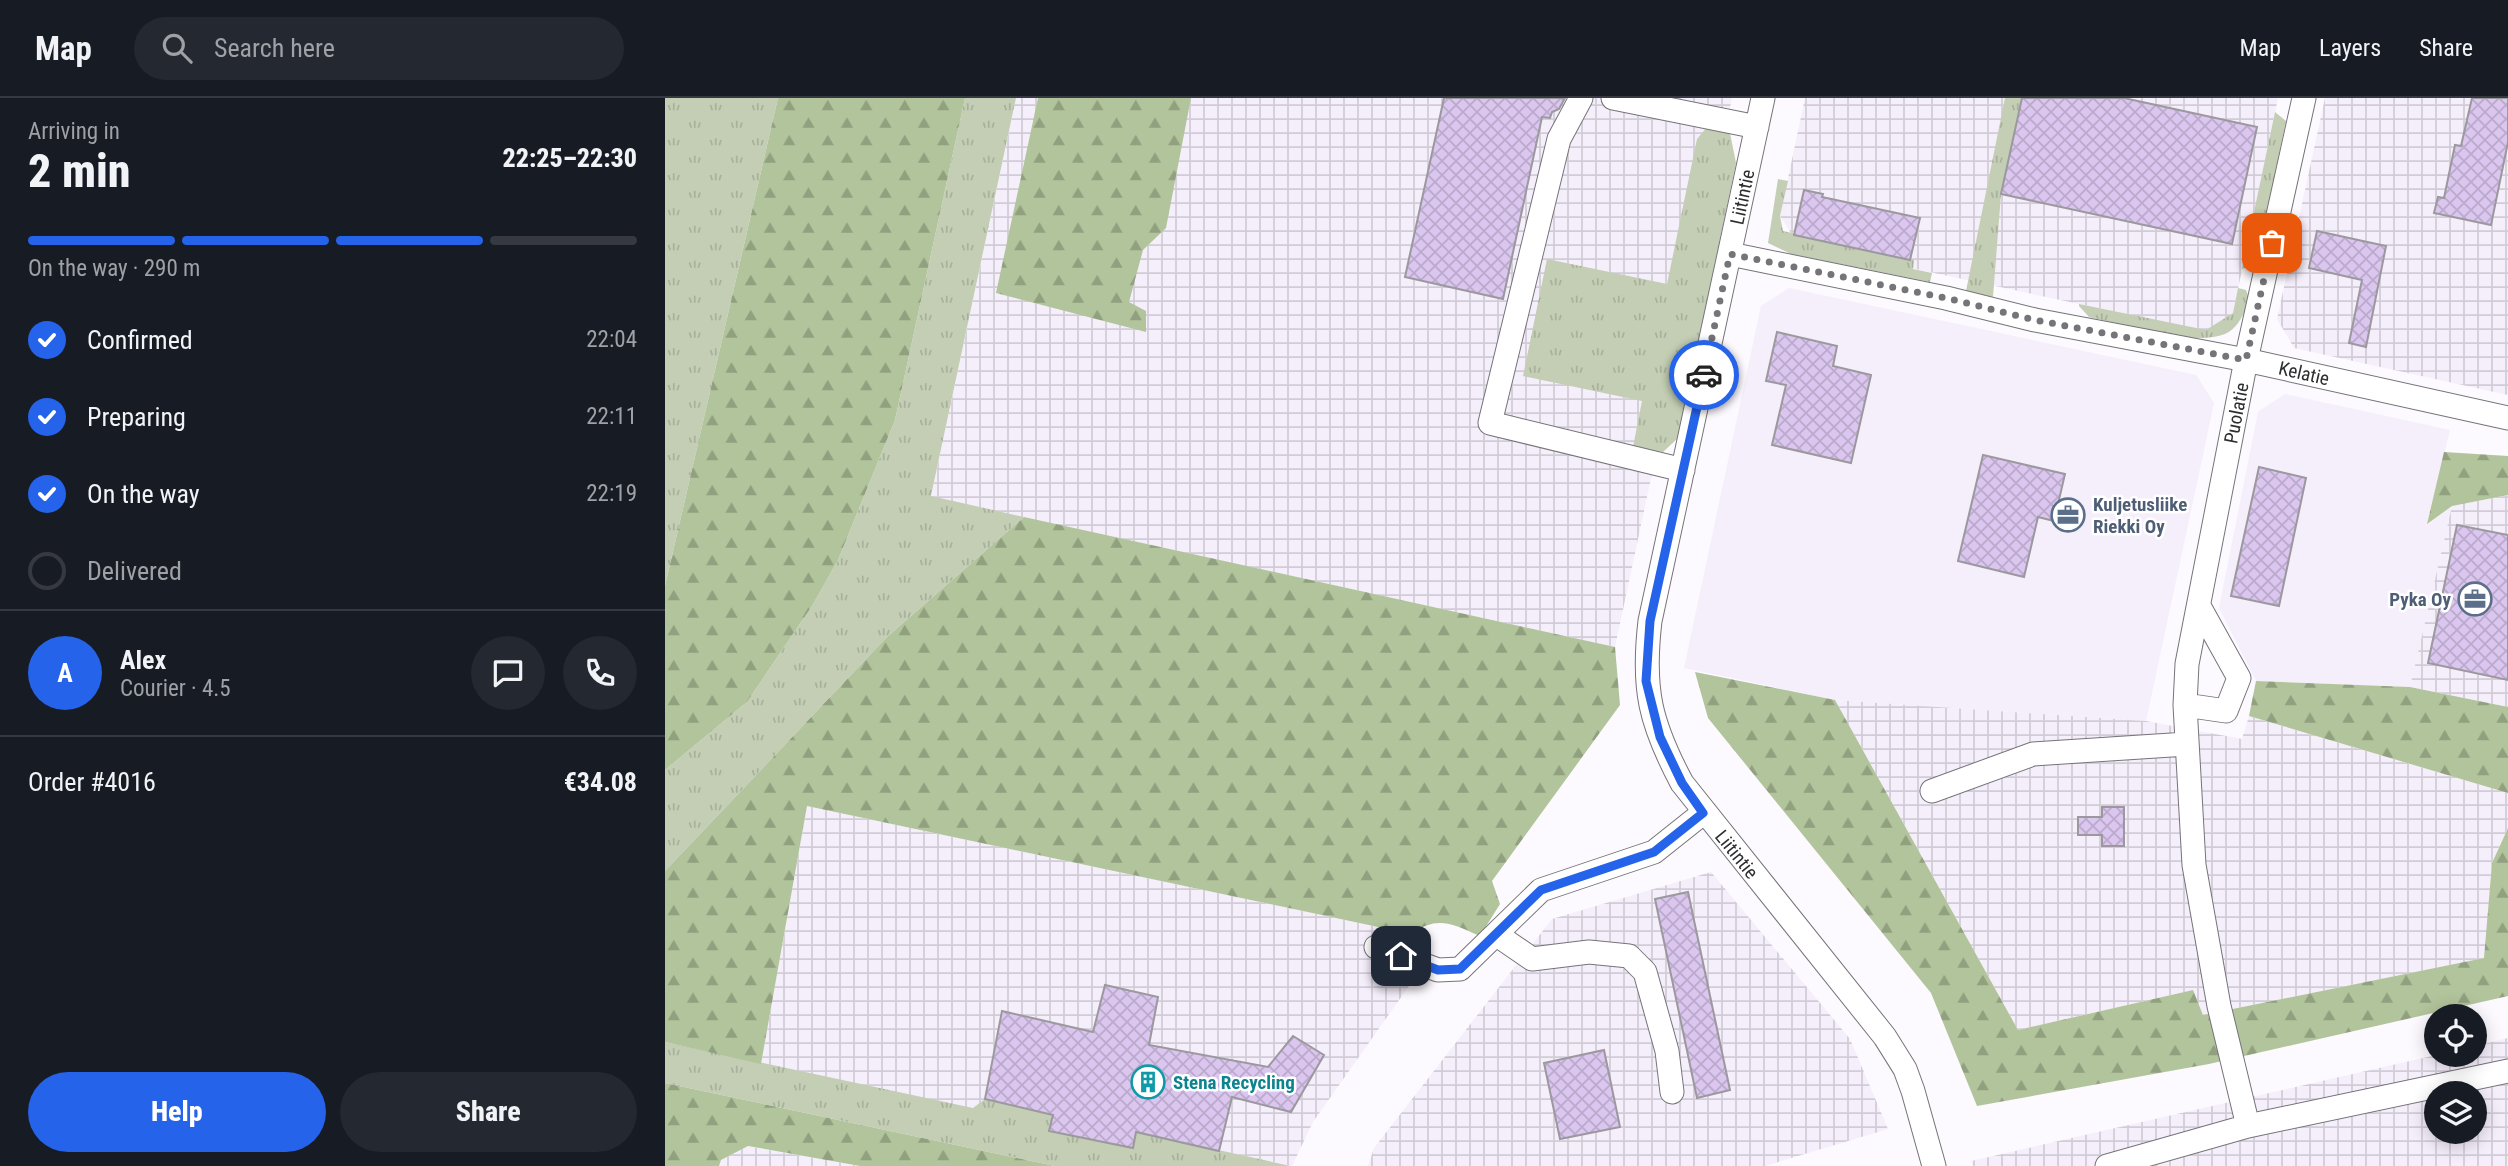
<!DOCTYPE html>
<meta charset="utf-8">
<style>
:root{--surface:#171b24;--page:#242831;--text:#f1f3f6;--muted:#9ea1a6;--line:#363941;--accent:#2563eb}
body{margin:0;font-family:"Roboto Condensed",sans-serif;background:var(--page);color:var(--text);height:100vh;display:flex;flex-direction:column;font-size:26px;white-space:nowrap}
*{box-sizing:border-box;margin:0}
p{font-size:23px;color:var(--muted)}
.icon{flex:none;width:38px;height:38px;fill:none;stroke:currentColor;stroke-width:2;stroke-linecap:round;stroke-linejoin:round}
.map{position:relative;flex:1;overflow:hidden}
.panel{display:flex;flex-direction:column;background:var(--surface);width:665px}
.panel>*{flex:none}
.buttons{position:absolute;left:1759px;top:906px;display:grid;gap:14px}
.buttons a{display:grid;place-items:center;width:63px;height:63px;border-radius:50%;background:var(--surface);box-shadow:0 4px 18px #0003;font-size:35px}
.pin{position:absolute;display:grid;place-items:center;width:60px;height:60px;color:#fff;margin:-30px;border-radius:14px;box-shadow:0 4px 10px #0006}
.courier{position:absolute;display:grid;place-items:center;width:70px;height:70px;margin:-35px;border:5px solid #2563eb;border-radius:50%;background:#fff;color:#222;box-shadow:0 2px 9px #0007}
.overview em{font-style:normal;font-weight:800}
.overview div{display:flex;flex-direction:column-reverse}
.overview{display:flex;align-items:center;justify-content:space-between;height:119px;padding:0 28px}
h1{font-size:46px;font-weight:800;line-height:52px}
.bar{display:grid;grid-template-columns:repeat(4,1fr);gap:10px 7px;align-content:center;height:84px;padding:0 28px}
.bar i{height:9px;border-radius:5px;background:var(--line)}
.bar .active{background:var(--accent)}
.bar p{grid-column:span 4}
.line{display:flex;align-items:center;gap:18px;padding:0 28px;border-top:2px solid var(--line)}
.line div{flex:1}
.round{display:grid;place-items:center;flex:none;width:74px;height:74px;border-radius:37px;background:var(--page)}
ol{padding:0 28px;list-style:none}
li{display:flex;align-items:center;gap:21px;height:77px}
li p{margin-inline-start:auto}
li .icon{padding:7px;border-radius:50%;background:var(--accent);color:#fff;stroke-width:4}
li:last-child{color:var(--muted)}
li i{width:38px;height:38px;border:4px solid var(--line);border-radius:50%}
.action{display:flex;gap:14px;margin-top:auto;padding:14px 28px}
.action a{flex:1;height:80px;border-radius:42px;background:var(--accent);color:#fff;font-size:28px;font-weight:800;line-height:80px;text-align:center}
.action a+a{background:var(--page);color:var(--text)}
header{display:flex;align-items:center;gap:42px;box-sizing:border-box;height:98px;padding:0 35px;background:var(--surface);border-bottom:2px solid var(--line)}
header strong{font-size:33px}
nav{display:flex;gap:38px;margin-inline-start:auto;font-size:24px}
.search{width:490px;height:63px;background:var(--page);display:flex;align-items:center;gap:18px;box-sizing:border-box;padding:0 24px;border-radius:38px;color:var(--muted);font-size:26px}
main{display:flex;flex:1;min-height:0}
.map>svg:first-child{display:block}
.built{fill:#f5eefb;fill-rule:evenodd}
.industrial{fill:url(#industrial-grid);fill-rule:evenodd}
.grass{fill:url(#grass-tufts)}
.forest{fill:url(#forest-firs)}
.building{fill:url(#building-cross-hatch);stroke:#9b989e;stroke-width:2}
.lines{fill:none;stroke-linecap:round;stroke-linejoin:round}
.minor-casing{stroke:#767379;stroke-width:25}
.minor{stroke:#fff;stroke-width:23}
.done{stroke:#767478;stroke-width:7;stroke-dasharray:0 12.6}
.route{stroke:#2563eb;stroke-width:9}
.labels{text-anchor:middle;stroke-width:5;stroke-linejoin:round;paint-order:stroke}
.street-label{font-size:19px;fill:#2e2d2f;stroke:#fff}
.service-label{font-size:19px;font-weight:bold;fill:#4e5e75;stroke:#fff;text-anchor:start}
.culture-label{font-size:19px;font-weight:bold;fill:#0d838f;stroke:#fff;text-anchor:start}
</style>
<header>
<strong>Map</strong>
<div class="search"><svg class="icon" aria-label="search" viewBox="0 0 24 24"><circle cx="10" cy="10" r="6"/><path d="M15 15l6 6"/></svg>Search here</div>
<nav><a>Map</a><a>Layers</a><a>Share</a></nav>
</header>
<main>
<section class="panel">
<div class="overview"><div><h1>2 min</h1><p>Arriving in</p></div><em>22:25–22:30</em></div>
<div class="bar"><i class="active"></i><i class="active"></i><i class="active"></i><i></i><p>On the way · 290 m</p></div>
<ol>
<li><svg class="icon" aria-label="check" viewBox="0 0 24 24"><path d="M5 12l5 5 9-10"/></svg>Confirmed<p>22:04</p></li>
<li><svg class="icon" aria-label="check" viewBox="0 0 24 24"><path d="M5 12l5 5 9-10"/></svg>Preparing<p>22:11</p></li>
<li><svg class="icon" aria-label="check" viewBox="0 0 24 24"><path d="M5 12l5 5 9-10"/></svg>On the way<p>22:19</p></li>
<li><i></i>Delivered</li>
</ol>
<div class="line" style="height:126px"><b class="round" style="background:var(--accent);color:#fff">A</b><div><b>Alex</b><p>Courier · 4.5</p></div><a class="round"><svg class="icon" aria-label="chat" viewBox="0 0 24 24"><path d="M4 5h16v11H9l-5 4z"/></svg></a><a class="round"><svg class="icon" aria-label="phone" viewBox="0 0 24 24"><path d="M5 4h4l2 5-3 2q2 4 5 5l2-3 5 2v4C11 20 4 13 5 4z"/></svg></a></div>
<div class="line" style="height:91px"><div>Order #4016</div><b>€34.08</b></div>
<div class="action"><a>Help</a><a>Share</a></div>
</section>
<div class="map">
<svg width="1843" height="1068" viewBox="0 0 1843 1068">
<defs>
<pattern id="industrial-grid" width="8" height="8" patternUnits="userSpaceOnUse" patternTransform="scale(1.75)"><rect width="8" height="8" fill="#f5eefb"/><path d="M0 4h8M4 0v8" fill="none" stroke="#d2ccd7"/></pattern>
<pattern id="grass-tufts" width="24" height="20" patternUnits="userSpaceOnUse" patternTransform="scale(1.75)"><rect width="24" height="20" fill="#c3ceb4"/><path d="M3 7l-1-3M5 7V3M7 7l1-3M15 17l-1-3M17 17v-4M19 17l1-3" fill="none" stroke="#a8b19b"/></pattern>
<pattern id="forest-firs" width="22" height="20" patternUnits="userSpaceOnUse" patternTransform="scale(1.75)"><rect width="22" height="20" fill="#b2c49b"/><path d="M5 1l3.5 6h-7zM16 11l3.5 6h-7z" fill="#91a07f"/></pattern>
<pattern id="building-cross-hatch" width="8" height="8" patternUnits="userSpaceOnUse" patternTransform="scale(1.75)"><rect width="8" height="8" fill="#dac6ee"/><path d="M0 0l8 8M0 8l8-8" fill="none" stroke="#bac"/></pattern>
</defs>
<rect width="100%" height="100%" fill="#fcf9ff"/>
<path class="built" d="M 1124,190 L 1531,277 L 1549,305 L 1481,623 L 1170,602 L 1019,570 L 1096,208 ZM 1112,234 L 1172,248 L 1168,268 L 1206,277 L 1186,364 L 1108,347 L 1121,287 L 1101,283 Z
M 1620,296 L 1785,332 L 1762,425 L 1787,408 L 1745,589 L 1591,583 L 1554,510 L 1593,314 Z"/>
<path class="industrial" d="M 351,0 L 1067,0 L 950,549 L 266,399 Z
M 1140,0 L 1613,0 L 1568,215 L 1541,233 L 1133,146 L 1115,118 Z
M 1660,0 L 1843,0 L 1843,297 L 1629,250 L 1612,221 Z
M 1843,397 L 1843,609 L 1745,589 L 1787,408 Z
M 1170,602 L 1481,623 L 1577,641 L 1584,618 L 1843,695 L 1843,730 L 1827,765 L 1820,860 L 1538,917 L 1528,892 L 1353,932 Z
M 142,708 L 746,836 L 727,881 L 744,888 L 648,1024 L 627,1068 L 471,1035 L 468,1050 L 384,1033 L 387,1016 L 309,1011 L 96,966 Z
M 1046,774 L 1185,941 L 1223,1031 L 1100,1068 L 703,1068 L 709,1050 L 887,821 Z
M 1843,940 L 1843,1068 L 1308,1068 L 1306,1063 L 1771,957 L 1810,957 L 1810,948 ZM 1771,996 L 1810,996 L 1810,1034 L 1771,1034 Z
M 82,1048 L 195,1068 L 54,1068 L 56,1062 Z"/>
<path class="grass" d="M 0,0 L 113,0 L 0,488 Z
M 300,0 L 351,0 L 266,398 L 359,419 L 222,539 L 0,773 L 0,672 L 82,604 L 147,508 L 173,462 L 230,322 Z
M 1340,0 L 1357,0 L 1336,96 L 1328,199 L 1301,193 Z
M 1610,14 L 1621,23 L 1591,166 L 1577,171 Z
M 1042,29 L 1065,35 L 1071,65 L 1013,340 L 998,354 L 968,349 L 977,303 L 858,278 L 882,161 L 1002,186 L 1032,41 Z
M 1113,81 L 1123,83 L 1115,118 L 1118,133 L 1249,162 L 1248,171 L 1267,175 L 1265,184 L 1126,156 L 1103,145 Z
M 1573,190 L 1581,192 L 1584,200 C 1581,212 1574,230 1560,236 C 1527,249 1459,226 1424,219 L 1414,208 L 1414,206 L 1541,232 L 1568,215 Z
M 0,944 L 308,1010 L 320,1001 L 388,1017 L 384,1033 L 467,1050 L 471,1034 L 626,1068 L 390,1068 L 0,985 Z"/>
<path class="forest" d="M 113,0 L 300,0 L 230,322 L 173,462 L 147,508 L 82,604 L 0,672 L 0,488 Z
M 373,0 L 526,0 L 501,130 L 478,152 L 464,204 L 481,213 L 481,234 L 331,195 Z
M 1779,354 L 1843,358 L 1843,397 L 1787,408 L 1762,426 Z
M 359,419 L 950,549 L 955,607 L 827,783 L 835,806 L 815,838 C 787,826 773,817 746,836 L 142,708 L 96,966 L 0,944 L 0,773 L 222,539 Z
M 1030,574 L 1170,602 L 1353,932 L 1528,892 L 1538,917 L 1819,860 L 1827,765 L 1843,730 L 1843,898 L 1544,966 L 1312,1008 L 1266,895 L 1043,620 Z
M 1591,583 L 1745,589 L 1843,609 L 1843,695 L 1584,618 Z
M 0,985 L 390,1068 L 195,1068 L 83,1048 L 56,1062 L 54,1068 L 0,1068 Z"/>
<path class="building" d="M 779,0 L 900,0 L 894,11 L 887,14 L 885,20 L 877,19 L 838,201 L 740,179 Z
M 1357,0 L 1459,0 L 1592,29 L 1567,146 L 1336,96 Z
M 1807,0 L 1843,0 L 1843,44 L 1826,127 L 1769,115 L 1773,99 L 1779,100 L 1790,47 L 1796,48 Z
M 1139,92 L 1158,96 L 1157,99 L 1255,120 L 1245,162 L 1129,137 Z
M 1652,133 L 1721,148 L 1701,249 L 1684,245 L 1697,182 L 1644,170 Z
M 1112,234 L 1172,248 L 1168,268 L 1206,277 L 1186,365 L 1107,347 L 1121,287 L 1101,283 Z
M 1318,357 L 1400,376 L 1389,423 L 1373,419 L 1359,479 L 1293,463 Z
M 1594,369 L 1641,380 L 1614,508 L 1566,498 Z
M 1792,427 L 1843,437 L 1843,582 L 1763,565 Z
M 1437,709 L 1459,709 L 1459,748 L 1437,748 L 1437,737 L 1413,737 L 1413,719 L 1437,719 Z
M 1023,794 L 1065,992 L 1032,1000 L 990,801 Z
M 440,887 L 493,899 L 484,947 L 603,969 L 628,938 L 659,957 L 626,1014 L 567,999 L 554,1053 L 471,1034 L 468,1050 L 384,1033 L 388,1017 L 320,1001 L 337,913 L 428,934 Z
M 939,952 L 955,1029 L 895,1041 L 879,965 Z"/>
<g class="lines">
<defs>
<path id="minor" d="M 916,0 L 894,41 L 825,325 L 1018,372
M 948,0 L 1092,29
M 1098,0 L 985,523 C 977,591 985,625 1017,685 L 1220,939 L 1240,971 L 1248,993 L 1269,1068
M 1065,156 L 1281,200 L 1370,222 L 1581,262 L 1843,320
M 1534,508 L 1574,580 L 1561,613 L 1520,607 L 1522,566 L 1581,262 L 1639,0
M 1520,607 L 1529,767 L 1554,908 L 1583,1028
M 1267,693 L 1368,656 L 1522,646
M 832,837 L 867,861 L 924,854 L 964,858 L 980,874 L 1002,953 L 1007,994
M 711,849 L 773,872 L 795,871 L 876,792 L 989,754 L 1038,715
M 1442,1068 L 1583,1028 L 1843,973"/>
</defs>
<use href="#minor" class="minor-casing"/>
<use href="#minor" class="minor"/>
</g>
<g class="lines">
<path class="done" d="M 1039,277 L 1065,156 L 1281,200 L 1370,222 L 1581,262 L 1607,145"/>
<path class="route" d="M 736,858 L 773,872 L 795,871 L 876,792 L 989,754 L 1038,715 L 1017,685 L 995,639 L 981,583 L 985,523 L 1039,277"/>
</g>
<defs>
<symbol id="office-ring" viewBox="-11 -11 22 22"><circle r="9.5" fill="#fff" stroke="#5c6f8a" stroke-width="1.5"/><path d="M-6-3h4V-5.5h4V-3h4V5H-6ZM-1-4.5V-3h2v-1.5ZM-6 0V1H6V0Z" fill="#5c6f8a"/></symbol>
<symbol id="building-ring" viewBox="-11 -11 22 22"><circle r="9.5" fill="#fff" stroke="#0f9aa8" stroke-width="1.5"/><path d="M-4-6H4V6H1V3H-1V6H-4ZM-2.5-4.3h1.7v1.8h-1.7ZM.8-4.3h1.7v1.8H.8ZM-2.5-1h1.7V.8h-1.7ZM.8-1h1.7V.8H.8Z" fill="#0f9aa8"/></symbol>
</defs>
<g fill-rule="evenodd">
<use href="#office-ring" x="1384" y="398" width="38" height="38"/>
<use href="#office-ring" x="1791" y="482" width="38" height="38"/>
<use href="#building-ring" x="464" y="965" width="38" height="38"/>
</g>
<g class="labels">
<g class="street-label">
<text transform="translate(1077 99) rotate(-78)" y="7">Liitintie</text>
<text transform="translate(1639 275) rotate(13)" y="7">Kelatie</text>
<text transform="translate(1571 315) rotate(-79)" y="7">Puolatie</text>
<text transform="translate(1072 756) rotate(51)" y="7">Liitintie</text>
</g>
<g class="service-label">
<text x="1428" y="413">Kuljetusliike<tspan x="1428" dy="22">Riekki Oy</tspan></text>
<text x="1786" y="508" text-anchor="end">Pyka Oy</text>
</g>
<g class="culture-label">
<text x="508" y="991">Stena Recycling</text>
</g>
</g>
</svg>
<div class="buttons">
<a><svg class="icon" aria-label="locate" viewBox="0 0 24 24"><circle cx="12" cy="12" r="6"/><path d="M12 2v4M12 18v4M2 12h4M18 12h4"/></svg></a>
<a><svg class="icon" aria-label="layers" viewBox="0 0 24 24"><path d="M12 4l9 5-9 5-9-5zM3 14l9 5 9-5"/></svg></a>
</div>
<div class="pin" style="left:1607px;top:145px;background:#ea580c"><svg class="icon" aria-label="bag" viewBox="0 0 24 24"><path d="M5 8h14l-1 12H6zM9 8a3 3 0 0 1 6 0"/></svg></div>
<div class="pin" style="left:736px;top:858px;background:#1f2937"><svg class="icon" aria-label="home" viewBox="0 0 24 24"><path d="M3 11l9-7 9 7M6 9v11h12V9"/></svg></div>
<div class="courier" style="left:1039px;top:277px"><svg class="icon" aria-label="car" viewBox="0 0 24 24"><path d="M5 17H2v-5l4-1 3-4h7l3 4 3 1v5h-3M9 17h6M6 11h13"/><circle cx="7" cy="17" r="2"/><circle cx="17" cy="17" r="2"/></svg></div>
</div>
</main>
